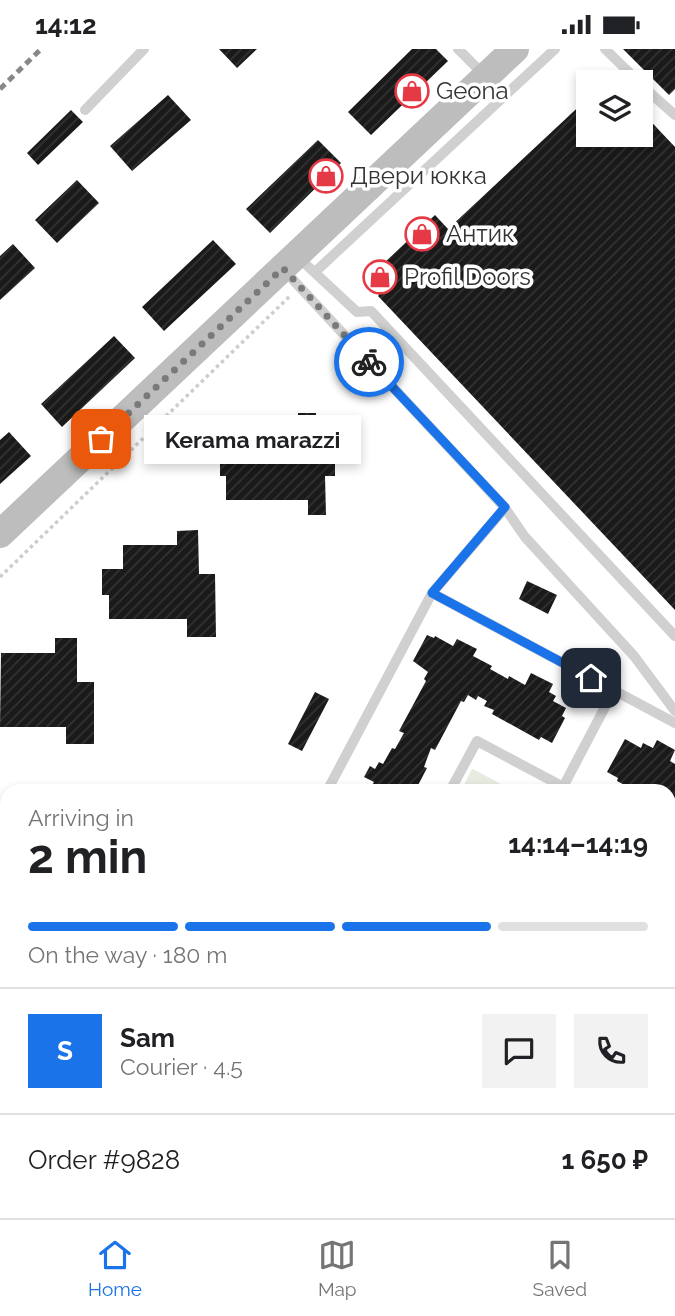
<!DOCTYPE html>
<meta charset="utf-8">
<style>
:root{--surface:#fff;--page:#f2f2f2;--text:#202124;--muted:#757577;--line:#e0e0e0;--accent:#1a73e8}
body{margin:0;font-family:Raleway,sans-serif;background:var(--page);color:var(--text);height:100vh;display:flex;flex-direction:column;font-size:26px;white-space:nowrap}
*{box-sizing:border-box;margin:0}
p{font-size:23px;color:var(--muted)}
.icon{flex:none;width:38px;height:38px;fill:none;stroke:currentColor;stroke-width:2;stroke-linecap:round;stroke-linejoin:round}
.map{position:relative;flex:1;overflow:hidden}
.sheet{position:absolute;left:0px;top:735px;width:676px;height:434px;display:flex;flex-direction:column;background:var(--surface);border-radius:21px 21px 0 0;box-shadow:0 4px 10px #0003}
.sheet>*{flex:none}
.fabs{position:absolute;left:576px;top:21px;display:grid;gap:14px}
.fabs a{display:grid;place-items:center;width:77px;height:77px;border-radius:0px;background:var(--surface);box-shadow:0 4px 10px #0003;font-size:35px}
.pin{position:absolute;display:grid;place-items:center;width:60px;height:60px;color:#fff;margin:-30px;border-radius:14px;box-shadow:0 4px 10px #0006}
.courier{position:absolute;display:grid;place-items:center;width:70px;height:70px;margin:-35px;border:5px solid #1a73e8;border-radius:50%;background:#fff;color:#222;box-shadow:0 2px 9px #0007}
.bubble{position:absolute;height:49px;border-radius:0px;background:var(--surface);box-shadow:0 4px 10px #0003;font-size:23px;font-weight:700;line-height:49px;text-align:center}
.head em{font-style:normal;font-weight:700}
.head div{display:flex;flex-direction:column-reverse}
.head{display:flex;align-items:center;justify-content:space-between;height:119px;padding:0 28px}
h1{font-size:46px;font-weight:700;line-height:52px}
.bar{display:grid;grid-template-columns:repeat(4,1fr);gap:10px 7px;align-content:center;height:84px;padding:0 28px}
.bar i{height:9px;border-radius:5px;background:var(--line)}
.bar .current{background:var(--accent)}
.bar p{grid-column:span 4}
.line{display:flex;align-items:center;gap:18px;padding:0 28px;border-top:2px solid var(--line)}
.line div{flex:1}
.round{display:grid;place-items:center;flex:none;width:74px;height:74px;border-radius:0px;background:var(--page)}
.status{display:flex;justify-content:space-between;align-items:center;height:49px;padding:0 35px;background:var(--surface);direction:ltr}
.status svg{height:19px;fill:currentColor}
.tabs{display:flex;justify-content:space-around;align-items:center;height:98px;border-top:2px solid var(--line);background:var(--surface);font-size:19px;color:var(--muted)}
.tabs a{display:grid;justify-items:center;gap:4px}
.tabs .current{color:var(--accent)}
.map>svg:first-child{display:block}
.green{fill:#e6ecdf}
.building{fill:url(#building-hatch)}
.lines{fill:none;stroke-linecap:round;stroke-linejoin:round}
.path{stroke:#cdcdcd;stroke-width:3.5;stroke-dasharray:3.5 3.5;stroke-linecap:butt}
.lane{stroke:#d0d0d0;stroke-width:10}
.street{stroke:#d0d0d0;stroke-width:19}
.secondary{stroke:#bdbdbd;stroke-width:28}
.rail{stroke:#888;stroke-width:5;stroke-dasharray:7 5;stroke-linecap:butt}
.done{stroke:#7a7a7a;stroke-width:7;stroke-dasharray:0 12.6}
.route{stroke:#1a73e8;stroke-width:9}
.labels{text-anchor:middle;stroke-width:7;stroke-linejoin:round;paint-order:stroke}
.poi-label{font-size:24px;fill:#333;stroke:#fff;text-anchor:start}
</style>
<div class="status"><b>14:12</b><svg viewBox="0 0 49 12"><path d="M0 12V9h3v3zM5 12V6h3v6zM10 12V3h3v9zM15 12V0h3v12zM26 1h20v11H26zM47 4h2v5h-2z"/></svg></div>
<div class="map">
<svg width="675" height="1169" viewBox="0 0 675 1169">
<defs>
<pattern id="building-hatch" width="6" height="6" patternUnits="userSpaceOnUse" patternTransform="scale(1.75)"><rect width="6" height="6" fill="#1a1a1a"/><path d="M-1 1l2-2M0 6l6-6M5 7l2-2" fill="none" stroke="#333"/></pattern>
</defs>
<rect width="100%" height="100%" fill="#fff"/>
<path class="green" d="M 472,720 L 473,720 L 514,742 L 461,742 Z
M 0,977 L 7,981 L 7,1050 L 0,1051 Z"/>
<path class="building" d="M 219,0 L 257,0 L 237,19 Z
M 412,0 L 436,0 L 448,12 L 371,86 L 348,63 Z
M 623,0 L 675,0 L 675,40 L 669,46 Z
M 168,46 L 191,71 L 132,122 L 110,97 Z
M 588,49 L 588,86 L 640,86 L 640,61 L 675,98 L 675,561 L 378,247 L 379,246 L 366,231 L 435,166 L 448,180 Z
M 71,61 L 83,73 L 38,116 L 27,104 Z
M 318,91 L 341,114 L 270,184 L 246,160 Z
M 77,131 L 99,154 L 57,194 L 35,171 Z
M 213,191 L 236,215 L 164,282 L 142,258 Z
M 13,195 L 35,219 L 0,251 L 0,207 Z
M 114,287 L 135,309 L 62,378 L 41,355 Z
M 298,364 L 316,364 L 316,408 L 335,408 L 335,427 L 325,427 L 326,466 L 308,466 L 308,451 L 226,451 L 226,427 L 220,427 L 220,404 L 240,403 L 239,382 L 298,382 Z
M 9,383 L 31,407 L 0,435 L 0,391 Z
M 198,481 L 199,525 L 215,525 L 216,588 L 187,588 L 187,570 L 109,570 L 109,546 L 102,546 L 102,520 L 123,520 L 123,496 L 177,496 L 177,482 Z
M 527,532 L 557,546 L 548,565 L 519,550 Z
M 427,586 L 434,589 L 435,587 L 453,597 L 457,590 L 477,600 L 473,607 L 492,617 L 490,620 L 508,630 L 509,627 L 525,636 L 531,624 L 553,635 L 549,643 L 556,647 L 553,652 L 566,659 L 562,667 L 565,669 L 552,694 L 541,688 L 539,691 L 492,665 L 494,661 L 484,657 L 487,652 L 478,647 L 476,651 L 468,646 L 464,653 L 461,652 L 435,701 L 431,699 L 424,718 L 427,719 L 415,742 L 369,742 L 374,733 L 364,728 L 370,717 L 375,720 L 379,713 L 383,715 L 392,699 L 395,700 L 404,684 L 399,682 L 426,632 L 424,630 L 428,623 L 413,612 Z
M 55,589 L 77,589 L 77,633 L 94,633 L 94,695 L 66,695 L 66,678 L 0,678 L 1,604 L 55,604 Z
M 315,643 L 329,650 L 302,702 L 288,695 Z
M 625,690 L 641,699 L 643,694 L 653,699 L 657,691 L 675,701 L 670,712 L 675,715 L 675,758 L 668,755 L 668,742 L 636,742 L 617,732 L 618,729 L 607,723 Z
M 675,808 L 675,897 L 668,909 L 668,831 L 671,826 L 668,825 L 668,820 Z
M 7,868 L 7,912 L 5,917 L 0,915 L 0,883 Z
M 668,1150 L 675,1153 L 675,1169 L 658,1169 L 662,1162 L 668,1162 Z
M 11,1162 L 27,1162 L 30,1169 L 0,1169 L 0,1167 Z
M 70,1162 L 89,1162 L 72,1168 Z
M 267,1162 L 271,1162 L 275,1169 L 255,1169 Z
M 297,1162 L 341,1162 L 344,1164 L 346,1162 L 359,1162 L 371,1169 L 310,1169 Z
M 581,1162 L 622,1162 L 618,1169 L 594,1169 Z"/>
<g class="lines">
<path class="path" d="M 0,528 L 290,247
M 534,1162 L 546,1169"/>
<path class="lane" d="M 458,0 L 484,26
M 605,0 L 639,33
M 640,35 L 675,66
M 85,61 L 144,0
M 297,207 L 357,263 L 371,262 L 675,587
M 283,220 L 505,459 L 525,488 L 634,607 L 675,662
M 315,223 L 555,0
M 432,544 L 675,674
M 563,738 L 614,641
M 327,742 L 432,544 L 505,459
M 450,742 L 477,692 L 571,742
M 0,784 L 7,787
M 0,829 L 7,814
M 0,837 L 7,840
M 0,849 L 7,852
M 0,873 L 4,875
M 0,927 L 7,930
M 0,963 L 7,947
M 668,975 L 675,963
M 668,1058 L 675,1062"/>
<path class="street" d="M 0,963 L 7,965
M 177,1169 L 195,1162"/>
<path class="secondary" d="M 0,485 L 515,0
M 0,1076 L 7,1074
M 435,1162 L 449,1169"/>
<path class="rail" d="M 0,40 L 41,0"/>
</g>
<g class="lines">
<path class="done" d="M 101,390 L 283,219 L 369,313"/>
<path class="route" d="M 369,313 L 505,458 L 432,544 L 591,629"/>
</g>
<defs>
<symbol id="shop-ring" viewBox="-11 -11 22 22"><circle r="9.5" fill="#fff" stroke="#e63946" stroke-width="1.5"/><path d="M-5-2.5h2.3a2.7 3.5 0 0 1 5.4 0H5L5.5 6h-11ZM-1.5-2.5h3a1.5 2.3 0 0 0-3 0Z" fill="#e63946"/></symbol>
</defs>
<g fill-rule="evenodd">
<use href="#shop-ring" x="393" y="23" width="38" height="38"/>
<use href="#shop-ring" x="307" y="108" width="38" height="38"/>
<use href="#shop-ring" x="403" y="166" width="38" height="38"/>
<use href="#shop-ring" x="361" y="209" width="38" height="38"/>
</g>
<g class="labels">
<g class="poi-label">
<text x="436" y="50">Geona</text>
<text x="350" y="135">Двери юкка</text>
<text x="446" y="193">Антик</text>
<text x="404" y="236">Profil Doors</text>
</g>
</g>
</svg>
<div class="fabs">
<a><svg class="icon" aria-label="layers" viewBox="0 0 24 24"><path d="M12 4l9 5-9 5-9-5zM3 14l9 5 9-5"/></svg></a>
</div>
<div class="pin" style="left:101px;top:390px;background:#ea580c"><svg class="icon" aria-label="bag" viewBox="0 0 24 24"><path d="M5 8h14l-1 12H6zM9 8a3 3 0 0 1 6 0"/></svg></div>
<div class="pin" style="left:591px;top:629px;background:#1f2937"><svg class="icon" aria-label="home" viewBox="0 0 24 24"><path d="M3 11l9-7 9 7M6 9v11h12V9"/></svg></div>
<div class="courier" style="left:369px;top:313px"><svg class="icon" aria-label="bike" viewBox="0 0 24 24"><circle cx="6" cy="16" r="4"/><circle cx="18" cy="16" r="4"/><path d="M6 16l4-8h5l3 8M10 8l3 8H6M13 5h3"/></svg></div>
<div class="bubble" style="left:144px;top:366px;width:217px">Kerama marazzi</div>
<section class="sheet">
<div class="head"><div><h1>2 min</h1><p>Arriving in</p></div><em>14:14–14:19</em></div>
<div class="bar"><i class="current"></i><i class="current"></i><i class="current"></i><i></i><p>On the way · 180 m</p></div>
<div class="line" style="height:126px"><b class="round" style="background:var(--accent);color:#fff">S</b><div><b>Sam</b><p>Courier · 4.5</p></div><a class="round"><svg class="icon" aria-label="chat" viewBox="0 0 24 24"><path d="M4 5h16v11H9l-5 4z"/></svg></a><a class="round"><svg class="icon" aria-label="phone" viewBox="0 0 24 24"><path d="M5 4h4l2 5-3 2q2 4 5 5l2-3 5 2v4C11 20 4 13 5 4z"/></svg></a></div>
<div class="line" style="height:91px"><div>Order #9828</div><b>1 650 ₽</b></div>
</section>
</div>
<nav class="tabs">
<a class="current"><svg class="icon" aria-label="home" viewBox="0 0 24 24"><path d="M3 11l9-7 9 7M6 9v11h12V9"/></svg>Home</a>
<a><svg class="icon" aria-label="map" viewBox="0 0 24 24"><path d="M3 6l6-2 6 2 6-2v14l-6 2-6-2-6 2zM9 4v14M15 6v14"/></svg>Map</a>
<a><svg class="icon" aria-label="saved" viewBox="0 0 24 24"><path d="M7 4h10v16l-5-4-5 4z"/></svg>Saved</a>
</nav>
